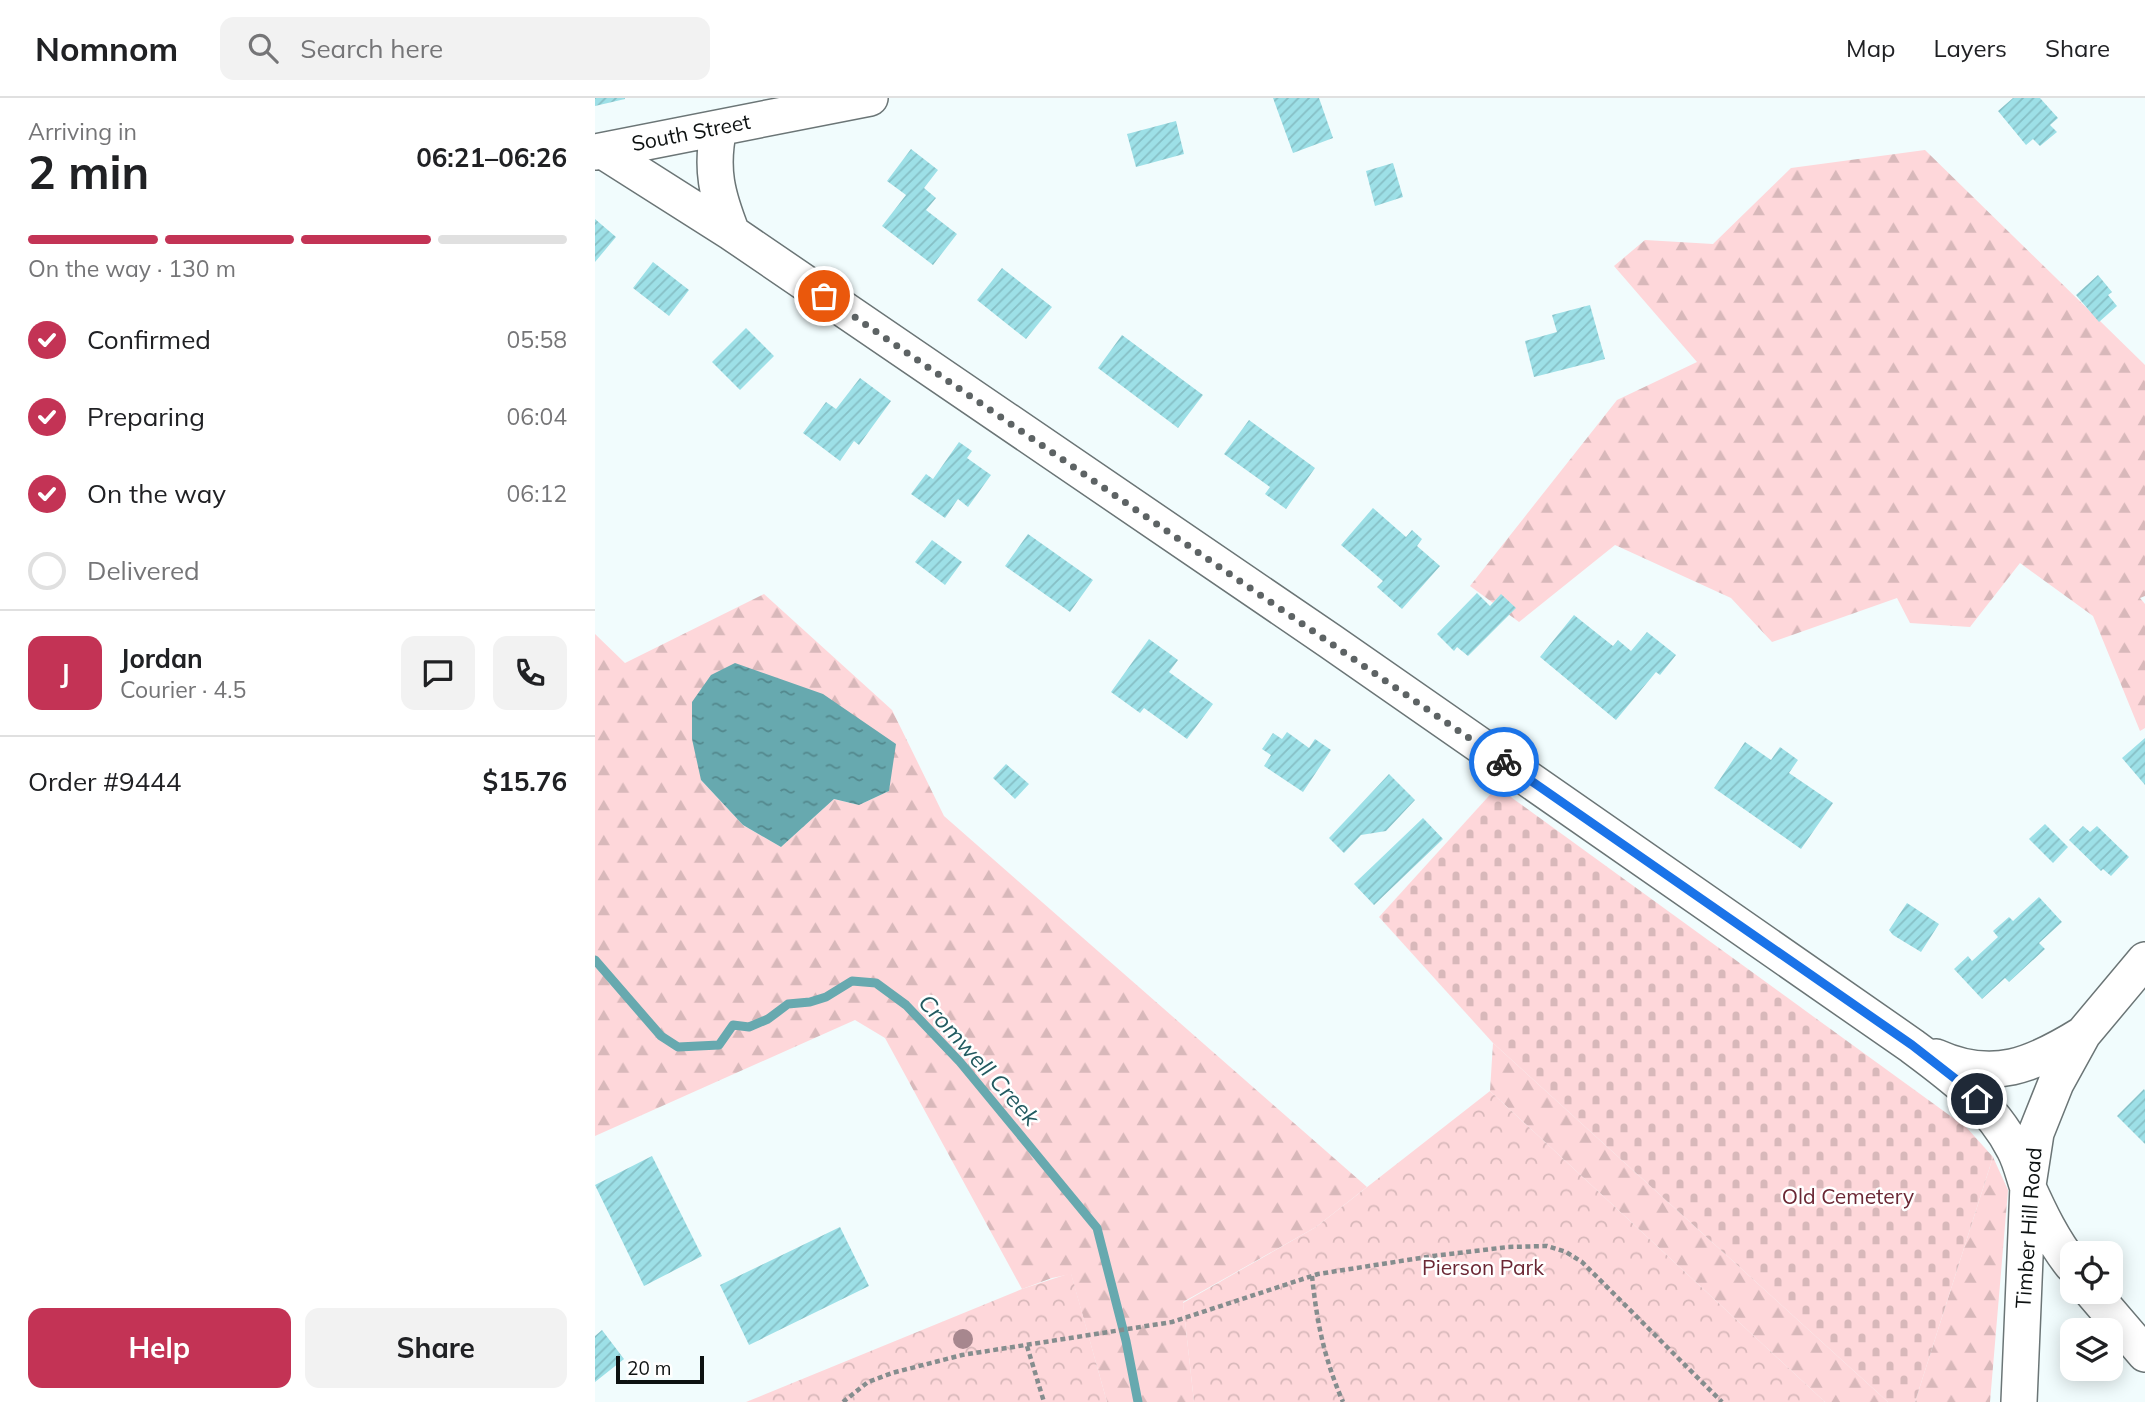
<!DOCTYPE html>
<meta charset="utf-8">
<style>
:root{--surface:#fff;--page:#f2f2f2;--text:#202124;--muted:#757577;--line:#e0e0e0;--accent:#c33355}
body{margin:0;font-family:Mulish,sans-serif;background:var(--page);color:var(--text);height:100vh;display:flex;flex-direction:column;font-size:26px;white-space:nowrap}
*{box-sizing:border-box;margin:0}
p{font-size:23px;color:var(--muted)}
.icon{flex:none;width:38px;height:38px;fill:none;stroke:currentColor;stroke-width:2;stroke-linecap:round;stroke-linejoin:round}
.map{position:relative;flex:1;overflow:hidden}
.panel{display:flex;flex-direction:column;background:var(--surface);width:595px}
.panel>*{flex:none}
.tools{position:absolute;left:1465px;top:1143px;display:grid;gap:14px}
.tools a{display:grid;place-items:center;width:63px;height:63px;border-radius:14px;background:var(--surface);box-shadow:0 4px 18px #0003;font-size:35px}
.scale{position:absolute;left:21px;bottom:18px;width:88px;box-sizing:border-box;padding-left:7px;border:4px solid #0d1111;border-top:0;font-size:19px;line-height:24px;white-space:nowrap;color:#0d1111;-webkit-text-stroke:5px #fff;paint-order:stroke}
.pin{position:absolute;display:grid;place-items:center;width:60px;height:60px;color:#fff;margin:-30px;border:4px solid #fff;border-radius:50%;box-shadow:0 2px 7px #0007}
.courier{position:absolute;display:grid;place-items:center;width:70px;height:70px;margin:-35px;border:5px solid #1a73e8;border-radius:50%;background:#fff;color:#222;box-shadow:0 2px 9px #0007}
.summary em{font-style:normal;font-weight:700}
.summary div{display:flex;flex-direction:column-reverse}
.summary{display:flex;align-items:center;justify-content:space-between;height:119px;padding:0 28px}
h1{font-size:46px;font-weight:700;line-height:52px}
.bar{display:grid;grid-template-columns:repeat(4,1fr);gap:10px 7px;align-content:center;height:84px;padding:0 28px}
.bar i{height:9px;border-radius:5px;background:var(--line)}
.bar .active{background:var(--accent)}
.bar p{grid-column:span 4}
.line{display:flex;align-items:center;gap:18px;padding:0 28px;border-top:2px solid var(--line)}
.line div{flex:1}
.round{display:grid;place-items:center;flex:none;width:74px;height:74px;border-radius:14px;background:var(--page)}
ol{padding:0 28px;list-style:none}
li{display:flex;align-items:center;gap:21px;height:77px}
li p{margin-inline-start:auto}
li .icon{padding:7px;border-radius:50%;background:var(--accent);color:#fff;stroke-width:4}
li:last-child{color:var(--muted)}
li i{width:38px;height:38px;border:4px solid var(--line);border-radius:50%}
.button{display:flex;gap:14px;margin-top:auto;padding:14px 28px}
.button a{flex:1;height:80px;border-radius:14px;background:var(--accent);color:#fff;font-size:28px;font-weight:700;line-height:80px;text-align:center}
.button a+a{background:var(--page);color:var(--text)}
header{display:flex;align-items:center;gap:42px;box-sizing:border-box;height:98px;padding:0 35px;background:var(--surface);border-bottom:2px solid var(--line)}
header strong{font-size:33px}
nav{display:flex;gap:38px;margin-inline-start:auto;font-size:24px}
.search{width:490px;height:63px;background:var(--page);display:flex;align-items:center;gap:18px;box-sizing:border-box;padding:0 24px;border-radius:14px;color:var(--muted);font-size:26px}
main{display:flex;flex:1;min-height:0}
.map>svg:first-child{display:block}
.forest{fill:url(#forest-firs);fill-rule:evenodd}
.cemetery{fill:url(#cemetery-stones)}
.park{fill:url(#park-crowns)}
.water{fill:url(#water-ripples)}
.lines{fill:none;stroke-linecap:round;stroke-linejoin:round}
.stream{stroke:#67a9af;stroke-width:9}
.building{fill:url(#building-hatch)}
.minor-casing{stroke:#6b7576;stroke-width:38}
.path{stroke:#858d8e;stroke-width:4.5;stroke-dasharray:5 3.5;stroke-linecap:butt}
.minor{stroke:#fff;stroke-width:35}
.tree{fill:#a7878e}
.done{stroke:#5d6364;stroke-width:7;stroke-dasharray:0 12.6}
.route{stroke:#1a73e8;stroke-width:9}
.labels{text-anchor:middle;stroke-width:5;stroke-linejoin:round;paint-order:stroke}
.street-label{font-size:21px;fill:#0d1111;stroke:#fff}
.park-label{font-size:21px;fill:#6b2734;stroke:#fff}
.water-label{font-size:23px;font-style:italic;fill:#225a60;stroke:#fff}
</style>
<header>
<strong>Nomnom</strong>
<div class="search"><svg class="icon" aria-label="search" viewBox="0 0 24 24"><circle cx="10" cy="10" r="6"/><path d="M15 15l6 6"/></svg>Search here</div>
<nav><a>Map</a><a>Layers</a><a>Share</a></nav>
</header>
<main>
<section class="panel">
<div class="summary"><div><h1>2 min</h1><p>Arriving in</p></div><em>06:21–06:26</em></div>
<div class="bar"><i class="active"></i><i class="active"></i><i class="active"></i><i></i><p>On the way · 130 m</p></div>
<ol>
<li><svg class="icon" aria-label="check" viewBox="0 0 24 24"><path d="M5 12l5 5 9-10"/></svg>Confirmed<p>05:58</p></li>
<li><svg class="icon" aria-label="check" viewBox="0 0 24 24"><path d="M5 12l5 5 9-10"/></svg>Preparing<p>06:04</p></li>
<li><svg class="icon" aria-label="check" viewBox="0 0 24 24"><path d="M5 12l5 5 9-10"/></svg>On the way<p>06:12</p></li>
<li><i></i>Delivered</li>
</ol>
<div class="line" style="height:126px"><b class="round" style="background:var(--accent);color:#fff">J</b><div><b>Jordan</b><p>Courier · 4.5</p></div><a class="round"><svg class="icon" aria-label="chat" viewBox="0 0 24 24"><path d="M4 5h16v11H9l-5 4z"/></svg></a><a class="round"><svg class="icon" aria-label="phone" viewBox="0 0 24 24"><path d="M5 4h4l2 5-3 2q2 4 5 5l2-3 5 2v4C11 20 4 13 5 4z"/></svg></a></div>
<div class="line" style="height:91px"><div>Order #9444</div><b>$15.76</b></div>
<div class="button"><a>Help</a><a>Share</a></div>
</section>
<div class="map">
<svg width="1550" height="1304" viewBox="0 0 1550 1304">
<defs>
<pattern id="forest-firs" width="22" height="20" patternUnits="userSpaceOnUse" patternTransform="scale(1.75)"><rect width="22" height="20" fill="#fed7da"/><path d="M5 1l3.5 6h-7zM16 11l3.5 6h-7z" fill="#d8b8ba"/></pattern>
<pattern id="cemetery-stones" width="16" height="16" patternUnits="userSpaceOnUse" patternTransform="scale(1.75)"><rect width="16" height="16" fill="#fed7da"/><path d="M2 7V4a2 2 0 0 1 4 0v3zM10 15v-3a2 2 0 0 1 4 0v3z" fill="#d8b8ba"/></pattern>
<pattern id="park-crowns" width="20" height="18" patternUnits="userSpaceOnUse" patternTransform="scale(1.75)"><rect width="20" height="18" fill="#fed7da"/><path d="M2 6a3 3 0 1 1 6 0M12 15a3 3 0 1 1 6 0" fill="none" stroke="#d8b8ba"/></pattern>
<pattern id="water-ripples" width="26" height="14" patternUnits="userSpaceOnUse" patternTransform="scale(1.75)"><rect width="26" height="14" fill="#67a9af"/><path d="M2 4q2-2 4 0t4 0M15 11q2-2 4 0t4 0" fill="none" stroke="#53888d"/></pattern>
<pattern id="building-hatch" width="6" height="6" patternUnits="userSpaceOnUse" patternTransform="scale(1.75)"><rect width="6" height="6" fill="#9de0e7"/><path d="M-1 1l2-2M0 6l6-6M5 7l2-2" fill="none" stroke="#86bfc5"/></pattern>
</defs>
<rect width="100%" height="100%" fill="#f1fcfd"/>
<path class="forest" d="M 1330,52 L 1550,267 L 1550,498 L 1545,500 L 1550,506 L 1550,630 L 1545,633 L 1498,518 L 1425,465 L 1375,529 L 1315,525 L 1302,500 L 1177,544 L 1136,500 L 1020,447 L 924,524 L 875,488 L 1022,302 L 1102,264 L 1019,168 L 1050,142 L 1118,146 L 1196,70 Z
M 169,496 L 297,612 L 349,718 L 772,1089 L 721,1129 L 588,1204 L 599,1304 L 512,1304 L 476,1176 L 457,1180 L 427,1191 L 290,940 L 260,922 L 0,1038 L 0,536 L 30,565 ZM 106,682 L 294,693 L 264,707 L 239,701 L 186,749 L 148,727 Z
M 898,945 L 1293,1304 L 1230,1304 L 895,993 Z
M 1398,1059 L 1413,1092 L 1395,1304 L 1320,1304 Z"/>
<path class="cemetery" d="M 902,689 L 1372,1030 L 1398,1059 L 1320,1304 L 1293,1304 L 898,945 L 784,819 Z"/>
<path class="park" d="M 895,993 L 1230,1304 L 599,1304 L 588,1205 L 721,1129 Z
M 476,1175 L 512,1304 L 151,1304 L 427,1191 Z"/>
<path class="water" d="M 140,565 L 228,596 L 301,646 L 294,693 L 264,707 L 239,701 L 186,749 L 148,727 L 106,682 L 97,641 L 97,604 L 116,577 Z"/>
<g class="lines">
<path class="stream" d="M 0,862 L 66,938 L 83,949 L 124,947 L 138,927 L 154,929 L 173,921 L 193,906 L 215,904 L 231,899 L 257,883 L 281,885 L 311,907 L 365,964 L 502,1130 L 531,1243 L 543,1304"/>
</g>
<path class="building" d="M 0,0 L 30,0 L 30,1 L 0,8 Z
M 678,0 L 724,0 L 738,40 L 698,55 Z
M 1418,0 L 1445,0 L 1463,20 L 1455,27 L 1462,34 L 1445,48 L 1438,41 L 1431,47 L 1403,13 Z
M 581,23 L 589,56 L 541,69 L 532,36 Z
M 316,51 L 343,72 L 329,90 L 341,100 L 331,112 L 362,136 L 338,167 L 287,128 L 311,97 L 292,83 Z
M 798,65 L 808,99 L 780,108 L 771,73 Z
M 0,121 L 21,139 L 0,164 Z
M 58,164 L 94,192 L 74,218 L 38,190 Z
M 407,170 L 457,209 L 431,241 L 382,202 Z
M 1503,177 L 1517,194 L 1513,197 L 1522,208 L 1504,224 L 1481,197 Z
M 995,207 L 1010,261 L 939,279 L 930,243 L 962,234 L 957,217 Z
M 151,230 L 179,258 L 145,292 L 117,264 Z
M 527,237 L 608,297 L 583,330 L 503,270 Z
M 265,280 L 296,303 L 264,347 L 259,343 L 245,363 L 208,335 L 231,304 L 241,311 Z
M 654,322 L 720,370 L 691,411 L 670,396 L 675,389 L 629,356 Z
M 364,344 L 377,353 L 372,360 L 396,377 L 373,409 L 363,401 L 350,420 L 316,396 L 331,376 L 338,381 Z
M 778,410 L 811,439 L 817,432 L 827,441 L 822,448 L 845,468 L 807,511 L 782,489 L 788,483 L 746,447 Z
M 433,436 L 498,482 L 475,514 L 410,468 Z
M 337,442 L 367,464 L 350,487 L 320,464 Z
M 882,495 L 895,508 L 906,496 L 921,510 L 873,558 L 862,549 L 859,553 L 842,536 Z
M 979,517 L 1018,548 L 1023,542 L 1036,553 L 1052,534 L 1081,557 L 1065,577 L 1061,574 L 1021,622 L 945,559 Z
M 554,541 L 583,562 L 574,574 L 618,606 L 592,641 L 549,610 L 545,615 L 516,594 Z
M 692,634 L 714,650 L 720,641 L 736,652 L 708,694 L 669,668 L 676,657 L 667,651 L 678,635 L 687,641 Z
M 1550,640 L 1550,687 L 1527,660 Z
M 1150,644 L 1176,662 L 1185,649 L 1203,662 L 1194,675 L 1238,705 L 1206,751 L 1119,690 Z
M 411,666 L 434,686 L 420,701 L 398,680 Z
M 794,676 L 820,702 L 791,733 L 766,737 L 749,755 L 734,740 Z
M 828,720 L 848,741 L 779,807 L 759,786 Z
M 1450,726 L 1473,749 L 1458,765 L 1434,741 Z
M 1488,728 L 1495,734 L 1502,728 L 1534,759 L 1516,778 L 1508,771 L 1506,773 L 1474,742 Z
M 1444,799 L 1467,824 L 1444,845 L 1450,851 L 1414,884 L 1410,880 L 1387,901 L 1359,871 L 1373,858 L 1377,863 L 1403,839 L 1398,833 L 1414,819 L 1418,823 Z
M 1312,805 L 1344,826 L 1326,854 L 1298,837 L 1294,832 Z
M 1549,991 L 1550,993 L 1550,1046 L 1522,1018 Z
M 57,1058 L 107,1158 L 49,1188 L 0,1087 Z
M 245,1129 L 274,1188 L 154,1247 L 125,1187 Z
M 7,1232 L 29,1261 L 0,1284 L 0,1238 Z"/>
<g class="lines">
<defs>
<path id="minor" d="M 124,30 C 115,71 122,97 137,135
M 8,53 L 137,135 L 735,543 L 1317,948 C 1356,977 1396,1006 1419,1051 C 1425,1062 1428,1075 1432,1087 C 1445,1116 1458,1143 1477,1167
M 0,54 L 275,0
M 1341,959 C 1398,985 1438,967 1488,936
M 1497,1194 L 1550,1256
M 1424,1304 L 1433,1087 L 1441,1035 L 1461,985 L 1488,936 L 1550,862"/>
</defs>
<use href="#minor" class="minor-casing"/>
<path class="path" d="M 717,1178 C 722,1225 729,1260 748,1304
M 432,1248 L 449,1304
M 248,1304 L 273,1284 L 297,1275 L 367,1257 L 577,1224 L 723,1176 L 838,1158 L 913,1149 L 952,1148 L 971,1154 L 987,1164 L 1127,1304"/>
<use href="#minor" class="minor"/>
</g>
<circle class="tree" cx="368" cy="1241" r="10"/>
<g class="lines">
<path class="done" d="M 229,198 L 909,664"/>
<path class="route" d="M 909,664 L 1317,947 L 1367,986 L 1382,1001"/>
</g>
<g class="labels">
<g class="street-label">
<text transform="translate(96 35) rotate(-11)" y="7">South Street</text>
<text transform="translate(1434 1130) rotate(-86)" y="7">Timber Hill Road</text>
</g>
<g class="park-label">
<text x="1253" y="1106">Old Cemetery</text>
<text x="888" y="1177">Pierson Park</text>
</g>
<g class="water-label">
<text transform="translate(384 962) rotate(48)" y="8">Cromwell Creek</text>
</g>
</g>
</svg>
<div class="tools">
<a><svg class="icon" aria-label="locate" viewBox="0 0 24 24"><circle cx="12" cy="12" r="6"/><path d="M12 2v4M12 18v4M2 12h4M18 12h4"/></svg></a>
<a><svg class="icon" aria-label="layers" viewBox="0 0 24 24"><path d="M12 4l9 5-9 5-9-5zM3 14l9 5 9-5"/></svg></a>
</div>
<div class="scale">20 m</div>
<div class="pin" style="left:229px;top:198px;background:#ea580c"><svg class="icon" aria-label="bag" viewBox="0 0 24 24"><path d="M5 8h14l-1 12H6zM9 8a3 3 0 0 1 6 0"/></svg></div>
<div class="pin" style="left:1382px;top:1001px;background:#1f2937"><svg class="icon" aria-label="home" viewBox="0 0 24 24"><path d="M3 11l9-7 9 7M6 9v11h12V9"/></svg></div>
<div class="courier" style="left:909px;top:664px"><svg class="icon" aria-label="bike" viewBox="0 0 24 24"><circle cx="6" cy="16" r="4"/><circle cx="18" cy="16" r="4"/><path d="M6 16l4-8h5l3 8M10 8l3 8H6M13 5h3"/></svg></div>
</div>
</main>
